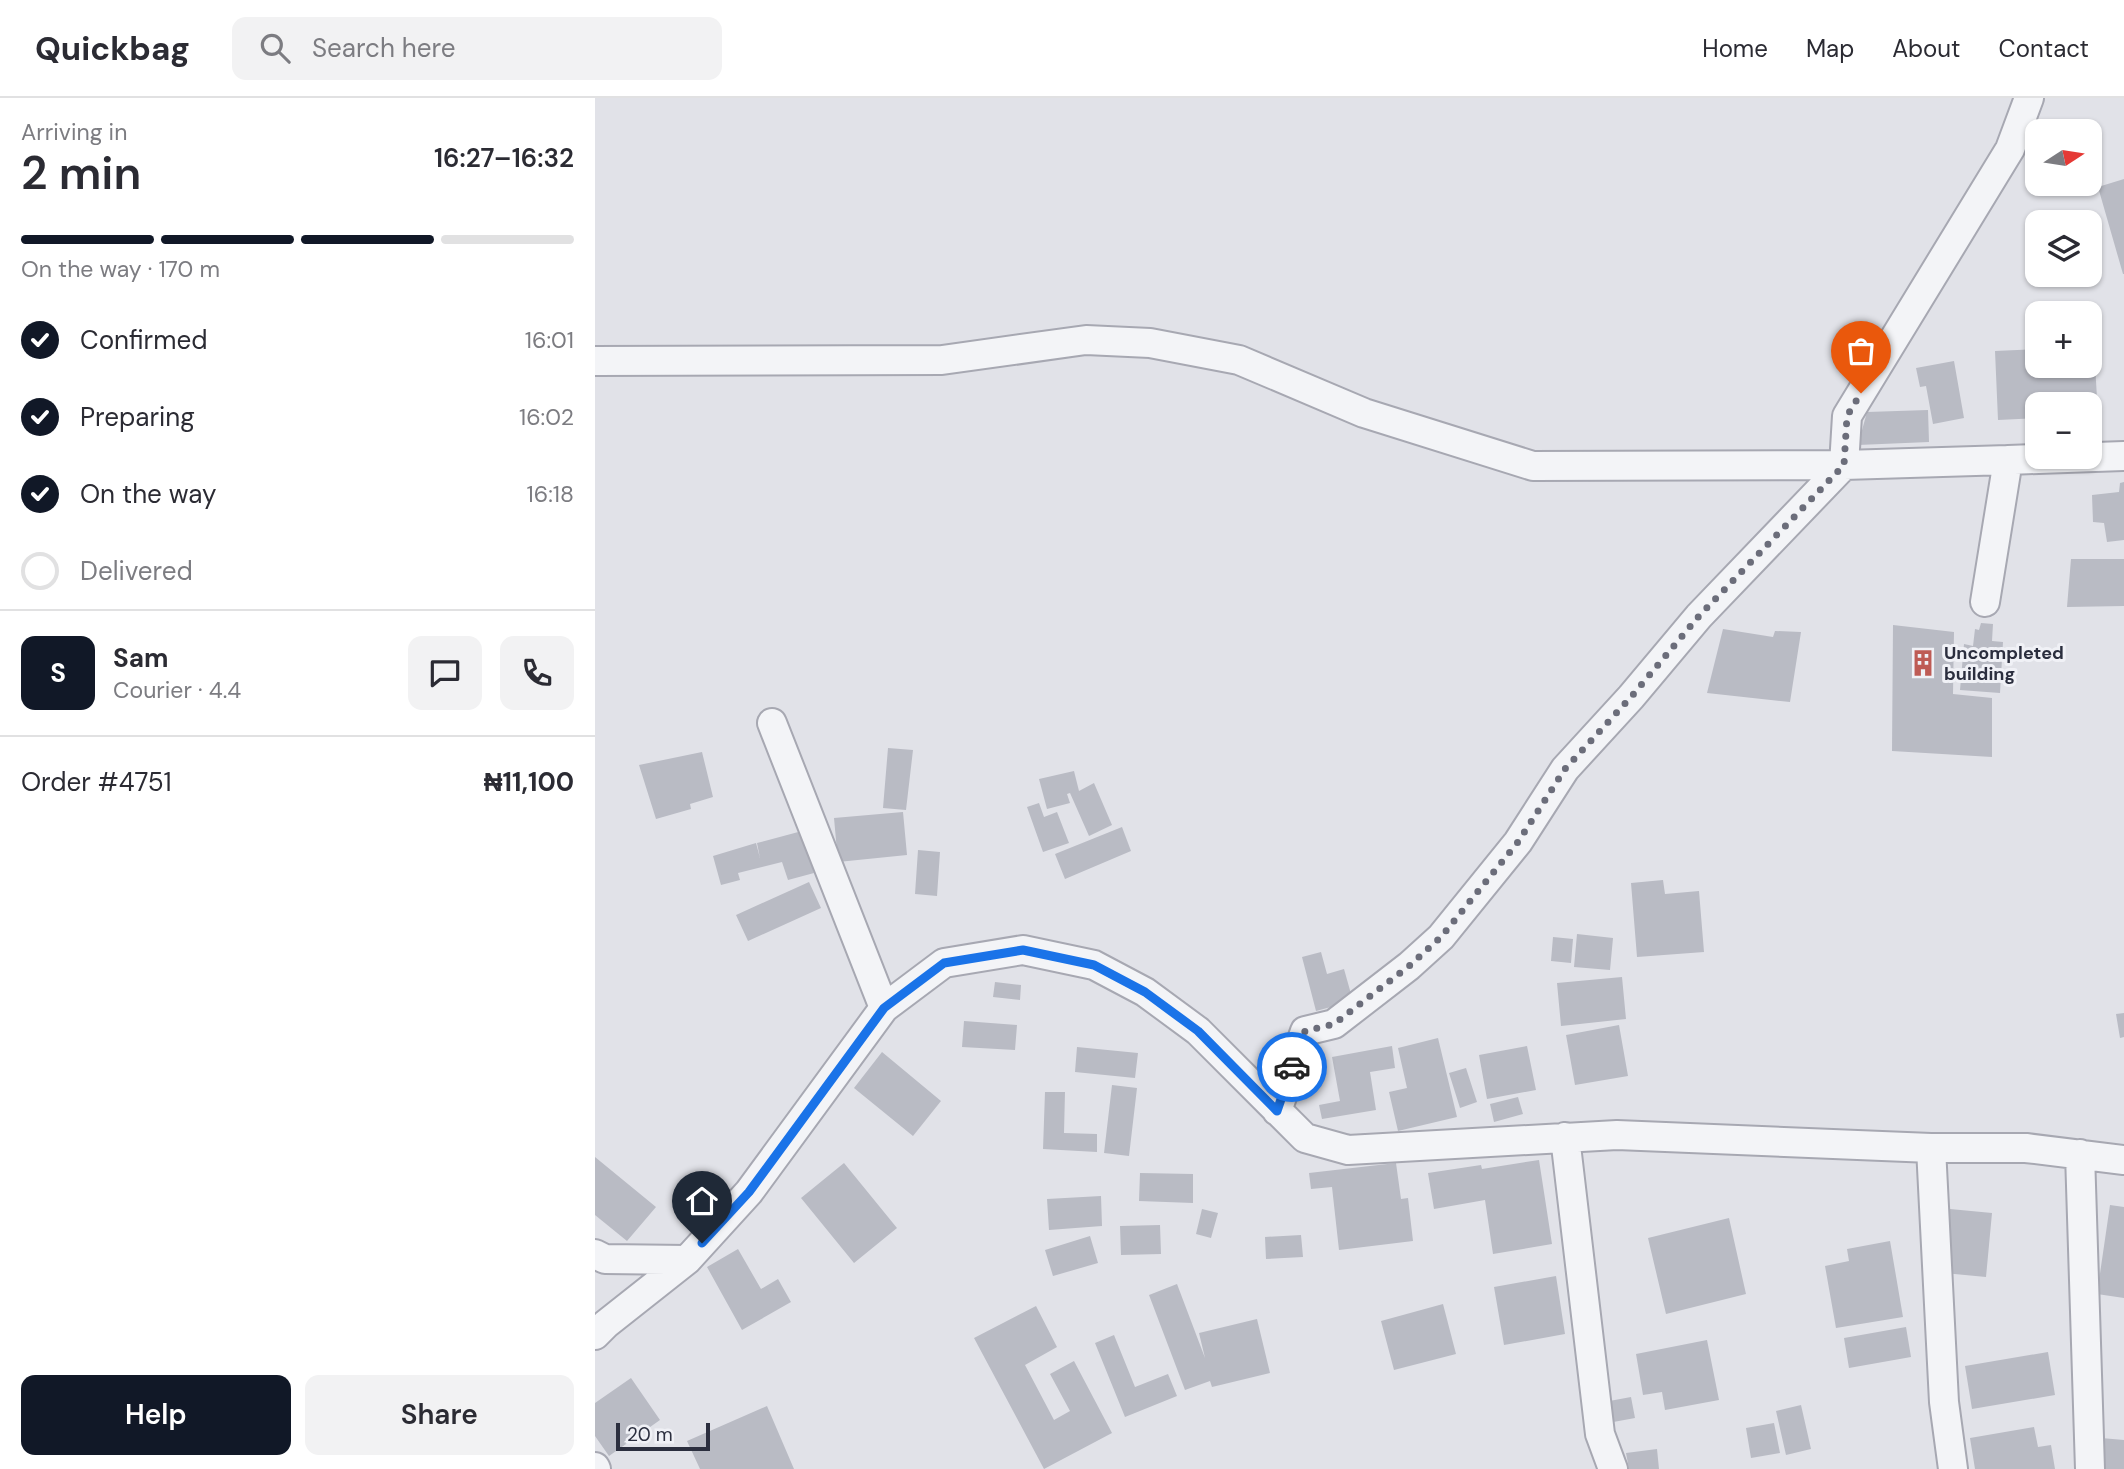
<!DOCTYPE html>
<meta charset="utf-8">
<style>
:root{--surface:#fff;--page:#f2f2f3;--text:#2b2b33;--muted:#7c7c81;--line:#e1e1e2;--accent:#111827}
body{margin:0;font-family:"DM Sans",sans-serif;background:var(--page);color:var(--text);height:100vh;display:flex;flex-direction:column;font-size:26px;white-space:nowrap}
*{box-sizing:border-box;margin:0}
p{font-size:23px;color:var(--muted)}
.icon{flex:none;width:38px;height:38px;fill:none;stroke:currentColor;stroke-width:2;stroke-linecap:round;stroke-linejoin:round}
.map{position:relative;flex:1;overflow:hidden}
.side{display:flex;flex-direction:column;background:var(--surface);width:595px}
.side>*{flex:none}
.needle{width:46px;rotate:78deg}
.controls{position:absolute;left:1430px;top:21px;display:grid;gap:14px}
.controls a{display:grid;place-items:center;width:77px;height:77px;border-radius:14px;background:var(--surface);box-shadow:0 2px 5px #0004;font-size:35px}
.scale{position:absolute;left:21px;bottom:18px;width:94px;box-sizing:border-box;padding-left:7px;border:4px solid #2b2e3e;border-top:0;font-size:19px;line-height:24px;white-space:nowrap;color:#2b2e3e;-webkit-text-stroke:5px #f0f1f6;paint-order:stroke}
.pin{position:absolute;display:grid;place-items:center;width:60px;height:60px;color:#fff;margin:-72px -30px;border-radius:50% 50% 50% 0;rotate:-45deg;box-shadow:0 0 7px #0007}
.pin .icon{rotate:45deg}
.courier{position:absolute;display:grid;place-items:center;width:70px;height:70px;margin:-35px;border:5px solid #1a73e8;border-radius:50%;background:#fff;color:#222;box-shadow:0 2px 9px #0007}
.head em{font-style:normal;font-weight:600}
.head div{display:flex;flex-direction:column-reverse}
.head{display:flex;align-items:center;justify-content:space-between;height:119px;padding:0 21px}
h1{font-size:46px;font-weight:600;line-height:52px}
.bar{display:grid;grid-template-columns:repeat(4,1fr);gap:10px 7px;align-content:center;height:84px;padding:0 21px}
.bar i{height:9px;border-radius:5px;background:var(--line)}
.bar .on{background:var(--accent)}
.bar p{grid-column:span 4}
.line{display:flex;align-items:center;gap:18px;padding:0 21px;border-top:2px solid var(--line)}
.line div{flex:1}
.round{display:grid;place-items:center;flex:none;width:74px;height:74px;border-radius:14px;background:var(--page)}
ol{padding:0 21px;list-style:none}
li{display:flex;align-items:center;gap:21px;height:77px}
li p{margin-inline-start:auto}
li .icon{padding:7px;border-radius:50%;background:var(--accent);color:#fff;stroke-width:4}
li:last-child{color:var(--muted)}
li i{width:38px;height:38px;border:4px solid var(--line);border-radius:50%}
.cta{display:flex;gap:14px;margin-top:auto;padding:14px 21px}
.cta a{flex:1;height:80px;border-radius:14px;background:var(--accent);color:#fff;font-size:28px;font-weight:600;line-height:80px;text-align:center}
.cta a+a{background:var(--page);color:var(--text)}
header{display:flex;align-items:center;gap:42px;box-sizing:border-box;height:98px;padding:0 35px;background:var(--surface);border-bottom:2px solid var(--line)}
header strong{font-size:33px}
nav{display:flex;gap:38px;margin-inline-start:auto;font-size:24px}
.search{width:490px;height:63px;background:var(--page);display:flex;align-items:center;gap:18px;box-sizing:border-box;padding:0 24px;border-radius:14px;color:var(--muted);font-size:26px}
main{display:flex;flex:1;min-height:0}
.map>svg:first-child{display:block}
.building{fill:#b9bbc4}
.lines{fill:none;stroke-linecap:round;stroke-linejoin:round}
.minor-casing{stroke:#a7a8b2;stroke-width:32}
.minor{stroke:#f3f4f7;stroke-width:28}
.done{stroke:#6b6d7a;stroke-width:7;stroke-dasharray:0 12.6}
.route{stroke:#1a73e8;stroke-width:9}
.labels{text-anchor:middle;stroke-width:6;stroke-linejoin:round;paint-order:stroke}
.poi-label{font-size:18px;font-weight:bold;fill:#2b2e3e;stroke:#f0f1f6;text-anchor:start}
</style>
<header>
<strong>Quickbag</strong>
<div class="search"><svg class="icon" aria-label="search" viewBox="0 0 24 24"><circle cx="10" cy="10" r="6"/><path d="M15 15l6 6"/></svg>Search here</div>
<nav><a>Home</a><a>Map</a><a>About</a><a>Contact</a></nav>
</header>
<main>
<section class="side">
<div class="head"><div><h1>2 min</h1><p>Arriving in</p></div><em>16:27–16:32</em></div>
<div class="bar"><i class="on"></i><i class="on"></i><i class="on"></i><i></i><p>On the way · 170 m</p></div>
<ol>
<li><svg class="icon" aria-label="check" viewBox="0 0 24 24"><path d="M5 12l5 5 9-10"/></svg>Confirmed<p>16:01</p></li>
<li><svg class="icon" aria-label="check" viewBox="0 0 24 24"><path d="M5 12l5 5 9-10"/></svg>Preparing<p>16:02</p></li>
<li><svg class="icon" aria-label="check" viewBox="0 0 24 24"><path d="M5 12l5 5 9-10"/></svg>On the way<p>16:18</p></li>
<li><i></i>Delivered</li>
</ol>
<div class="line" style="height:126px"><b class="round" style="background:var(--accent);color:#fff">S</b><div><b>Sam</b><p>Courier · 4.4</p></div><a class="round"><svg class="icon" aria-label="chat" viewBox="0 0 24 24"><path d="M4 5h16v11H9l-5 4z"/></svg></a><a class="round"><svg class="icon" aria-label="phone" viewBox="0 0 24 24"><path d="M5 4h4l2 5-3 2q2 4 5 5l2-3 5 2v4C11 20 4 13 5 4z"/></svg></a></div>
<div class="line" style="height:91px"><div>Order #4751</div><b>₦11,100</b></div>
<div class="cta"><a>Help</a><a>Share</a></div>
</section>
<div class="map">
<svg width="1529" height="1371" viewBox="0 0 1529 1371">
<rect width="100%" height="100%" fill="#e1e2e8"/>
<path class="building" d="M 1529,81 L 1529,176 L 1528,176 L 1503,89 Z
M 1494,249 L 1499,249 L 1503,317 L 1494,317 L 1494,306 L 1442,306 L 1442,320 L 1403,322 L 1400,253 L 1442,251 L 1442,268 L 1494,268 Z
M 1359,263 L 1369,320 L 1338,326 L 1331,288 L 1325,289 L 1321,270 Z
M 1333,312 L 1334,344 L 1263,347 L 1272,314 Z
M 1529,384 L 1529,442 L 1512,444 L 1509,425 L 1498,424 L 1497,397 L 1524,394 L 1525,385 Z
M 1476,461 L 1529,461 L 1529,508 L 1472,509 Z
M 1386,525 L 1398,526 L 1397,543 L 1408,544 L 1405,595 L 1365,592 L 1369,546 L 1378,548 L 1380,531 L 1384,532 Z
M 1298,527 L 1359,534 L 1358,596 L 1397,600 L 1397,659 L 1297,653 Z
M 1128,531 L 1178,539 L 1180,533 L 1206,534 L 1195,604 L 1112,595 Z
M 293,650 L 318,652 L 311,712 L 288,710 Z
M 107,654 L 118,699 L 95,706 L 96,711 L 61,721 L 44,667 Z
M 479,673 L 484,693 L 499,685 L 517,727 L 494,738 L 475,695 L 472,696 L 475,705 L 452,711 L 444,681 Z
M 444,705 L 449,719 L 462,714 L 474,745 L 448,754 L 432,709 Z
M 308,714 L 312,757 L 243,764 L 239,720 Z
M 527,729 L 536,753 L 470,781 L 460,756 Z
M 207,733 L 219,775 L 193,782 L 187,764 L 143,775 L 145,782 L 126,787 L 118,758 L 161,745 L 165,760 L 162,745 Z
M 323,752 L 345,754 L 342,798 L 320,796 Z
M 1068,782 L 1070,796 L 1104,793 L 1109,854 L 1042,859 L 1036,785 Z
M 214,784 L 226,810 L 153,843 L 141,817 Z
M 982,836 L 1018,840 L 1015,872 L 979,869 Z
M 958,839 L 978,841 L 976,865 L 956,863 Z
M 726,854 L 732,876 L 749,871 L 758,903 L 721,913 L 707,859 Z
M 1027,879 L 1031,921 L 966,928 L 962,885 Z
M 400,884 L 426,887 L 425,902 L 398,899 Z
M 1529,915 L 1529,939 L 1525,940 L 1521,916 Z
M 369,923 L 422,927 L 420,952 L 367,949 Z
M 1024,927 L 1033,978 L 980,987 L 971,937 Z
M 843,940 L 862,1019 L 803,1033 L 794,994 L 812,990 L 803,950 Z
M 797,948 L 800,970 L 775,974 L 781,1012 L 727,1021 L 724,1007 L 745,1003 L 737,959 Z
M 932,948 L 941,992 L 892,1001 L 884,957 Z
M 482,949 L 543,955 L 540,980 L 480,974 Z
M 287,954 L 346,1003 L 318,1038 L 259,990 Z
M 871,970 L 882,1004 L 865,1010 L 854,975 Z
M 517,987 L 542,990 L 534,1058 L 509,1055 Z
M 450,994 L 470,994 L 469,1035 L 502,1036 L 502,1054 L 448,1051 Z
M 923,999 L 928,1016 L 899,1024 L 895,1006 Z
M 0,1059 L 61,1109 L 32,1143 L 0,1117 Z
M 944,1062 L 957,1146 L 898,1156 L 890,1102 L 839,1111 L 833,1075 L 886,1067 L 887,1071 Z
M 249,1065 L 302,1130 L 259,1165 L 206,1100 Z
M 801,1065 L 806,1101 L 813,1100 L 818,1143 L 744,1152 L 737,1089 L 716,1091 L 714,1075 Z
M 545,1075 L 598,1076 L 598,1105 L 544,1103 Z
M 506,1098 L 507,1128 L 454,1132 L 452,1101 Z
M 1515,1107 L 1529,1109 L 1529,1200 L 1502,1196 Z
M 607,1111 L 623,1115 L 616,1140 L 601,1136 Z
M 1355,1111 L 1397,1115 L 1391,1179 L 1349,1175 Z
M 1134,1120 L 1151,1196 L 1071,1216 L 1053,1140 Z
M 565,1127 L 566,1156 L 526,1157 L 525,1128 Z
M 706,1137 L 708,1159 L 671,1161 L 670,1139 Z
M 495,1138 L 503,1165 L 458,1178 L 450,1152 Z
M 1295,1143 L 1308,1219 L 1241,1230 L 1230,1168 L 1254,1163 L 1252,1151 Z
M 143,1151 L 166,1191 L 183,1181 L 196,1204 L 147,1232 L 112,1169 Z
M 961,1178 L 970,1236 L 909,1247 L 899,1189 Z
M 582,1186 L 610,1260 L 604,1235 L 662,1221 L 675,1275 L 617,1289 L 615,1283 L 590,1292 L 554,1197 Z
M 848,1206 L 861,1256 L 799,1272 L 786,1223 Z
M 441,1208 L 462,1249 L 430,1267 L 459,1322 L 475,1313 L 455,1276 L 479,1263 L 517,1335 L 449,1371 L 379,1240 Z
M 1311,1229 L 1316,1259 L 1254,1270 L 1249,1240 Z
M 519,1237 L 540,1289 L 573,1276 L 582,1298 L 530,1319 L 500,1245 Z
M 1112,1242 L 1124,1302 L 1070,1312 L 1067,1294 L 1048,1297 L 1041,1256 Z
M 1453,1254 L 1460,1297 L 1377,1311 L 1370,1268 Z
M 36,1280 L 65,1322 L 14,1358 L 0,1338 L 0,1305 Z
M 1036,1299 L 1040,1320 L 1013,1325 L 1009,1304 Z
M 1206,1307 L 1216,1351 L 1191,1357 L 1181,1313 Z
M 172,1308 L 199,1371 L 105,1371 L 92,1343 Z
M 1179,1325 L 1185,1355 L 1156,1360 L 1151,1330 Z
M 1439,1329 L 1443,1349 L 1456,1347 L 1460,1371 L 1380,1371 L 1375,1340 Z
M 1506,1340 L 1529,1342 L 1529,1371 L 1502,1371 Z
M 1062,1351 L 1064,1371 L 1034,1371 L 1031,1355 Z"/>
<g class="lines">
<defs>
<path id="minor" d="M 0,263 L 347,262 L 491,242 L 555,245 L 644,262 L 769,315 L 938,368 L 1249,367
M 1413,362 L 1249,367 L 1252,318 L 1415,51 L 1434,0
M 1390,504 L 1413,362 L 1529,358
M 289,910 L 349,865 L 428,852 L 499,867 L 550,894 L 603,933 L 710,1040 L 753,1052 L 1022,1037 L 1336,1050
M 682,1013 L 710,933 L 739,926 L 814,868 L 846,839 L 923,744 L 970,671 L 1036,599 L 1104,518 L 1249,367
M 970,1039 L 1005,1336 L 1018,1371
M 1485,1056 L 1495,1371
M 0,1156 L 10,1161 L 92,1162
M 0,1237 L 11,1226 L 92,1162 L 154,1094 L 289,910 L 177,625
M 0,1369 L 1,1371
M 1358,1371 L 1349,1304 L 1336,1050 L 1431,1050 L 1529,1062"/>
</defs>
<use href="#minor" class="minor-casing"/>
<use href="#minor" class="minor"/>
</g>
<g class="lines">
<path class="done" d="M 697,969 L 710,933 L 739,926 L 814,868 L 846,839 L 923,744 L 970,671 L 1036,599 L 1104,518 L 1249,367 L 1252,318 L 1266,295"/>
<path class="route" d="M 107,1145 L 154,1094 L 289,910 L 349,865 L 428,852 L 499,867 L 550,894 L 603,933 L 682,1013 L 697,969"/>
</g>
<defs>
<symbol id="building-bare" viewBox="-9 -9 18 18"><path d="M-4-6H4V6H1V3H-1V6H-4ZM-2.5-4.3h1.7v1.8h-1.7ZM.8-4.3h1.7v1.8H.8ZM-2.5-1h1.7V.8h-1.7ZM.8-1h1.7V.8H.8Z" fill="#be5b55" stroke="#f0f1f6" stroke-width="2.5" paint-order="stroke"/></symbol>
</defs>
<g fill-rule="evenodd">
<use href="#building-bare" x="1309" y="546" width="38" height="38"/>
</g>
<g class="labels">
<g class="poi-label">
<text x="1349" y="561">Uncompleted<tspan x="1349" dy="21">building</tspan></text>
</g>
</g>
</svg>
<div class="controls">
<a><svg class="needle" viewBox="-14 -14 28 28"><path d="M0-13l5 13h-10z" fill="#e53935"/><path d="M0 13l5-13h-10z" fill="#7c7c81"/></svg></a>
<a><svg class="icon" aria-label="layers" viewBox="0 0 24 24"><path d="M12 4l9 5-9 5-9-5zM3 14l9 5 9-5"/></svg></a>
<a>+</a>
<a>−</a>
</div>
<div class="scale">20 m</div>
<div class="pin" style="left:1266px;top:295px;background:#ea580c"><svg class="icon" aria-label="bag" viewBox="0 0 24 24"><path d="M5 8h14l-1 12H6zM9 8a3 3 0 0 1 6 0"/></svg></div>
<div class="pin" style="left:107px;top:1145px;background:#1f2937"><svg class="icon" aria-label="home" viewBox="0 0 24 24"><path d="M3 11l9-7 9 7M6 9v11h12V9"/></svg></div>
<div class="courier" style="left:697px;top:969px"><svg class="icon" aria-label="car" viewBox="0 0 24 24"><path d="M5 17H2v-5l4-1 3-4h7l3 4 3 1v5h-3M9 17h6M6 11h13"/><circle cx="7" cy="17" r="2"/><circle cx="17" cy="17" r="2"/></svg></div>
</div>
</main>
